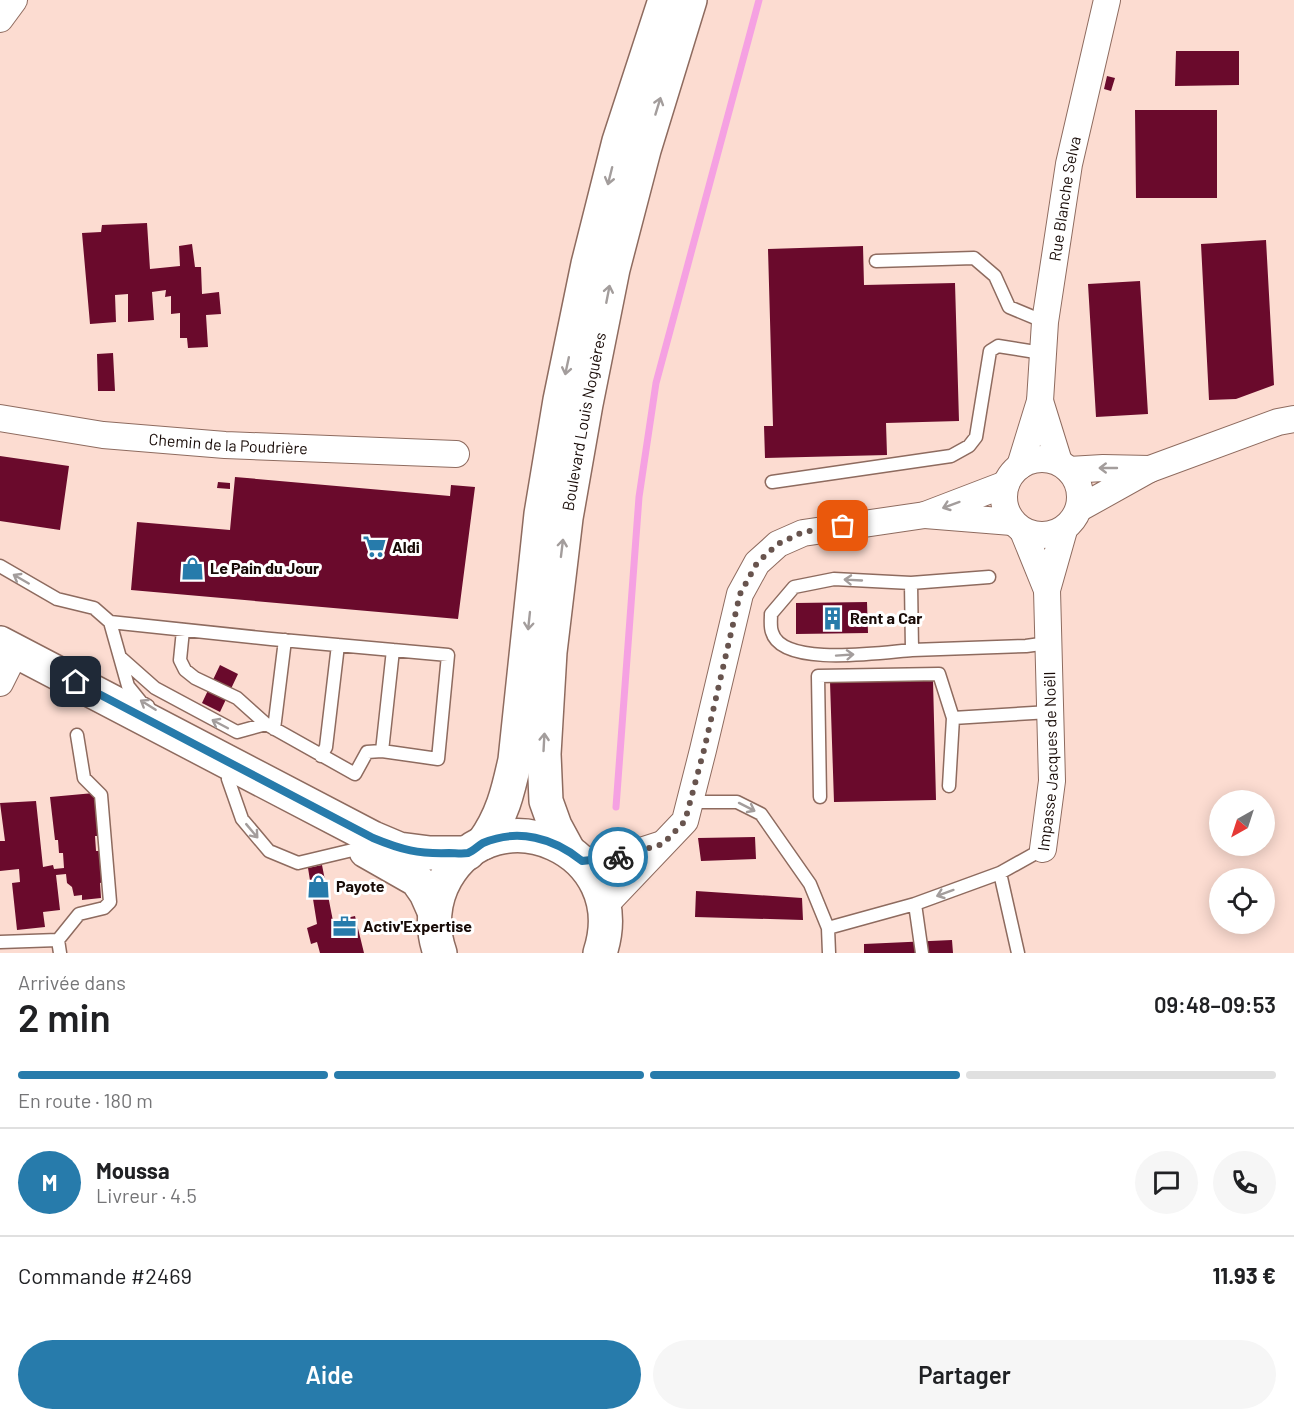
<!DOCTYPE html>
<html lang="fr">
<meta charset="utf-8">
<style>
:root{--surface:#fff;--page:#f6f6f6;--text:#202124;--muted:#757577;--line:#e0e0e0;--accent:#277bab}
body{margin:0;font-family:Barlow,sans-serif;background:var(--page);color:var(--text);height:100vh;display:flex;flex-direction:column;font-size:22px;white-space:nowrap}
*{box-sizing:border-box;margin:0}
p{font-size:20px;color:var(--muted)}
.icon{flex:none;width:33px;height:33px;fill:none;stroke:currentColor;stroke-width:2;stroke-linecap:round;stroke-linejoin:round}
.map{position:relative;height:953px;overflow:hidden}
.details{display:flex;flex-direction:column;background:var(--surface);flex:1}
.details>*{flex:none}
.needle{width:39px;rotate:219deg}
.fabs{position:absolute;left:1209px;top:790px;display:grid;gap:12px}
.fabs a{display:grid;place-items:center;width:66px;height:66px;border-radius:50%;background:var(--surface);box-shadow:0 3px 15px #0003;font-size:30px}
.pin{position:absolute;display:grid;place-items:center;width:51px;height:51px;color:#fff;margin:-26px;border-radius:12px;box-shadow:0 3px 9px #0006}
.courier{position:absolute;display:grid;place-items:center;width:60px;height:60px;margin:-30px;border:4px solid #277bab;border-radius:50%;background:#fff;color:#222;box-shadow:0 2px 8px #0007}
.headline em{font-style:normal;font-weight:600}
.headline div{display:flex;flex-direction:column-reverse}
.headline{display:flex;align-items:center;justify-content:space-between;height:102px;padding:0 18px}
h1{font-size:39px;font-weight:600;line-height:45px}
.bar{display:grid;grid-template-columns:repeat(4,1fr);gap:9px 6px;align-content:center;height:72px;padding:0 18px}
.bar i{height:8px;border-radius:4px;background:var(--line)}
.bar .selected{background:var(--accent)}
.bar p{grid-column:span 4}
.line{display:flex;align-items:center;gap:15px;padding:0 18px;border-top:2px solid var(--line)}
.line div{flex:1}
.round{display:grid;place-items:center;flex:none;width:63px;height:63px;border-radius:32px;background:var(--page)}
.primary-button{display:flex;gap:12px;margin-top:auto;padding:12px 18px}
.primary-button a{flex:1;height:69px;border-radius:36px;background:var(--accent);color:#fff;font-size:24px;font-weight:600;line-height:69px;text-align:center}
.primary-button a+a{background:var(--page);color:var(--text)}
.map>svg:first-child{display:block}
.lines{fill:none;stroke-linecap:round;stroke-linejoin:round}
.stream{stroke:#f5a1e2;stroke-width:7}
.building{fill:#6a0a2c}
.service-casing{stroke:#8e6b5f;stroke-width:15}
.minor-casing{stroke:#8e6b5f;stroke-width:28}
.secondary-casing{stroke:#8e6b5f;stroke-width:36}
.service{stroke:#fff;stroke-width:12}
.minor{stroke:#fff;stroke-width:26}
.secondary{stroke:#fff;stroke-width:33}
.oneway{stroke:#a39d9c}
.done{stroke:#68544e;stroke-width:6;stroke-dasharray:0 10.8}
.route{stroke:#277bab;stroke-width:8}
.labels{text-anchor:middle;stroke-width:6;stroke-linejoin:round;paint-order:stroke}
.street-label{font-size:16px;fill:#180b07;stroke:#fff}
.poi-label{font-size:16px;font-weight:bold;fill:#180b07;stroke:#fff;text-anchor:start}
</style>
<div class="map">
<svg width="1294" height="953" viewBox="0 0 1294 953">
<rect width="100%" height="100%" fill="#fcdcd1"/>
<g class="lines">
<path class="stream" d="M 616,807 L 639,497 L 656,383 L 759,0"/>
</g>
<path class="building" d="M 1176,51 L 1239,51 L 1239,85 L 1175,86 Z
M 1107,76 L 1115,78 L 1111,91 L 1104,89 Z
M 1135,110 L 1217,110 L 1217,198 L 1136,198 Z
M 147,223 L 150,269 L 180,266 L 179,246 L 192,244 L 195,267 L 201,267 L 202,294 L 219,292 L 221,314 L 206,315 L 208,347 L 188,348 L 187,338 L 180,338 L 180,313 L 171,314 L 171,296 L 165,297 L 166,290 L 152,292 L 154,320 L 128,322 L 128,294 L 115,295 L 116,322 L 90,324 L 82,233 L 101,232 L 102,225 Z
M 1266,240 L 1274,385 L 1236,399 L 1209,400 L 1201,244 Z
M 863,246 L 864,285 L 955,283 L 959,421 L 886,423 L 887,455 L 765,458 L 764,426 L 773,426 L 768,249 Z
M 1140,281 L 1148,414 L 1096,417 L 1088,284 Z
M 113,353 L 115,391 L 98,391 L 97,354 Z
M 0,456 L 69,466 L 60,530 L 0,521 Z
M 235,477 L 450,496 L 451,485 L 475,487 L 458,619 L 131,590 L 137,522 L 230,530 Z
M 218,482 L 230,483 L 230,489 L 217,488 Z
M 867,602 L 868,633 L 796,634 L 796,603 Z
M 220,665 L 238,674 L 220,712 L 202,703 Z
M 933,680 L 936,800 L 834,802 L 830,682 Z
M 94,793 L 98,836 L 95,836 L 96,851 L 100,851 L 103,882 L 100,883 L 101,898 L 82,900 L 82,895 L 74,896 L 72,887 L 67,883 L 66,874 L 56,875 L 60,910 L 43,912 L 45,927 L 17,930 L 12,883 L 20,882 L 19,869 L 0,871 L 0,841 L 5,841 L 0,803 L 36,801 L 43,867 L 53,865 L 54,869 L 64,868 L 63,853 L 59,853 L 58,840 L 55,840 L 50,797 Z
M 755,837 L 756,859 L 701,861 L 698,838 Z
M 322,865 L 333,921 L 355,916 L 364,953 L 320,953 L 317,942 L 311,944 L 307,928 L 317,924 L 308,868 Z
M 696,891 L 802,898 L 803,920 L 695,917 Z
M 952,940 L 953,953 L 864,953 L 864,944 Z"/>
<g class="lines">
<defs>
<path id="service" d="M 876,261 L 974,258 L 995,276 L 1009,307 L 1045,322
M 772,482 L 951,456 L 969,446 L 976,437 L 990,351 L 998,346 L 1042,353
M 0,566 L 57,599 L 94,608 L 110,622 L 128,686 L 141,702 L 148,706
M 989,577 L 911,583 L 912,650 L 1026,646 L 1048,643
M 911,583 L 834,579 L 794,587 L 771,614 C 771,619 770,627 772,632 C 782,668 884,652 912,650
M 110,622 L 271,639 L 448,655 L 438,759 L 382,751 L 367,752 L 355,774 L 266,724 L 237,732 L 155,688 L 120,657
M 183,630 L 180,660 L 185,670 L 195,678 L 237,698 L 266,724
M 274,729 L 285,640
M 382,751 L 393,650
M 321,756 L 326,747 L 338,645
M 228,779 L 242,819 L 269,851 L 298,863 L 361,848
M 949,786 L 953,718 L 1050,712
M 820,797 L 818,676 L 939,674 L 953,718
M 689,802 L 737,802 L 761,814 L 810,884 L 828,928
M 1000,873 L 1018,953
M 0,942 L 58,940
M 60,953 L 58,940 L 79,914 L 104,908 L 110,902 L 101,795 L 84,778 L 77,735
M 829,953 L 828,928 L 915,904
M 922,953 L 915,904 L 1000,873 L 1043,849"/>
<g id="minor">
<path d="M 0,19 L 14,0"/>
<path d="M 1040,401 L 1059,462"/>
<path id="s1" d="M 0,418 L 103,435 L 225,445 L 456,454"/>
<circle cx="1042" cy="497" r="38"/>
<path id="s2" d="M 1020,466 L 1040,401 L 1045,322 L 1069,164 L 1107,0"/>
<path d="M 1150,469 L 1278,422 L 1294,419"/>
<path d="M 1069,470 L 1103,468 L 1150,469 L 1080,508"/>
<path d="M 1006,484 L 925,515 L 1012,522"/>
<path d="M 1023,531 L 1047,590 L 1064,530"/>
<path d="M 0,683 L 9,665"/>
<path id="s3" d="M 1043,849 L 1052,781 L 1047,590"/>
<path d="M 582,861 L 625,856 L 659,845"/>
<path d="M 605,905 L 685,821 L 703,750 L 740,594 L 757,563 L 778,544 L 803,533 L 925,515"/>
</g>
<g id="secondary">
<path d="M 0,643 L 373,838 L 399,849 L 430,853 L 468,853"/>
<path d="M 483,843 C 502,817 508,792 515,760 L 541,514 L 560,400 L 588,264 L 619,141 L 665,0"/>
<path id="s4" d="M 568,850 L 555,826 L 546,801 L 544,754 L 550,652 L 566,518 L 586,404 L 613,269 L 644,150 L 690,0"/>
<path d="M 366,851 L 417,880 L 426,893 L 434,911"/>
<path d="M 440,953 C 431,928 433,901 446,878 C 496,791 634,849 600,953"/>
</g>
</defs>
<use href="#service" class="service-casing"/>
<use href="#minor" class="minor-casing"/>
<use href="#secondary" class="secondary-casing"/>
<use href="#service" class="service"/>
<use href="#minor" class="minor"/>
<use href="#secondary" class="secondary"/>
</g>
<defs><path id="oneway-shaft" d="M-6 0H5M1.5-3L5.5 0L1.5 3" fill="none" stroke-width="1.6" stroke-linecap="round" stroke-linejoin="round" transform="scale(1.5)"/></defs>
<g class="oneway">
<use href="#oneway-shaft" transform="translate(658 106) rotate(-73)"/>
<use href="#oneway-shaft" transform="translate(610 176) rotate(104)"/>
<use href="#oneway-shaft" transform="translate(608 294) rotate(-79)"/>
<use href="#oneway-shaft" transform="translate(567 366) rotate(102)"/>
<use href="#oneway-shaft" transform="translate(1108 468) rotate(-180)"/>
<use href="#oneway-shaft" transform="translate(951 505) rotate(160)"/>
<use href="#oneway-shaft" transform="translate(562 548) rotate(-83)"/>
<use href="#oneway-shaft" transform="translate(21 579) rotate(-150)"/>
<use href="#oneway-shaft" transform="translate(853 580) rotate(-177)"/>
<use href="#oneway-shaft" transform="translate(529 621) rotate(96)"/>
<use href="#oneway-shaft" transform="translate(845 655) rotate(-4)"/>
<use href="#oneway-shaft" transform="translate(148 705) rotate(-148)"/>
<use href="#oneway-shaft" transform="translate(220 724) rotate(-152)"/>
<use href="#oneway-shaft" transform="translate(544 742) rotate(-87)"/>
<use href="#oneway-shaft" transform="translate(747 807) rotate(27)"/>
<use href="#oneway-shaft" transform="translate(252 831) rotate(50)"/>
<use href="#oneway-shaft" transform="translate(945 893) rotate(160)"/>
</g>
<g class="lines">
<path class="done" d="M 618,857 L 663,844 L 685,821 L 704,750 L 740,594 L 757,563 L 778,544 L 803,532 L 843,526"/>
<path class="route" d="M 76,682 L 373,838 C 402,850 418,854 449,853 C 455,853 462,854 468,853 C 473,851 478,846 483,843 C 518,828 554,838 582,861 L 618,857"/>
</g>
<defs>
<symbol id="supermarket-bare" viewBox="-9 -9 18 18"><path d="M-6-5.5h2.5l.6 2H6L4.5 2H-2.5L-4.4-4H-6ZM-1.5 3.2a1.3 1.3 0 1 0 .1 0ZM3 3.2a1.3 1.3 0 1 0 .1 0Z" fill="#277bab" stroke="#fff" stroke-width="2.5" paint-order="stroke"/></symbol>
<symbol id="shop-bare" viewBox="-9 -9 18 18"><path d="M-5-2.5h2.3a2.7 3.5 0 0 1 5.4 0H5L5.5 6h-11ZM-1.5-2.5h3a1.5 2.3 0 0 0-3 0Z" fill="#277bab" stroke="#fff" stroke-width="2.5" paint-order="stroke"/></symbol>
<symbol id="building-bare" viewBox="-9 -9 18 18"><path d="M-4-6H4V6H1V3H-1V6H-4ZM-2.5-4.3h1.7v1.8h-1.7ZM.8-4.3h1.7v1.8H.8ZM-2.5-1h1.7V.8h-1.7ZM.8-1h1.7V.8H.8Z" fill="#277bab" stroke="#fff" stroke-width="2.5" paint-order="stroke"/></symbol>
<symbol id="office-bare" viewBox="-9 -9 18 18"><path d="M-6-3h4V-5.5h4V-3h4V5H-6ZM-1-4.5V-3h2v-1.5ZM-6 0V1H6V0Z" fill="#277bab" stroke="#fff" stroke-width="2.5" paint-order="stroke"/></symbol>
</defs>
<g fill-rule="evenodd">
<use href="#supermarket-bare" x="358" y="530" width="33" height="33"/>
<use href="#shop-bare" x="176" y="552" width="33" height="33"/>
<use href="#building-bare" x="816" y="602" width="33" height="33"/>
<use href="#shop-bare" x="302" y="870" width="33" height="33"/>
<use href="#office-bare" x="328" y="910" width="33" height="33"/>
</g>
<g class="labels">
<g class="street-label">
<text dy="6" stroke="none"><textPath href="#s2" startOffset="272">Rue Blanche Selva</textPath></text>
<text dy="6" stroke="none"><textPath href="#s4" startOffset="436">Boulevard Louis Noguères</textPath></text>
<text dy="6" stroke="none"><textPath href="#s1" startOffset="230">Chemin de la Poudrière</textPath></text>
<text dy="6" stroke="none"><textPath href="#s3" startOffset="88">Impasse Jacques de Noëll</textPath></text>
</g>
<g class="poi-label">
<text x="392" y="553">Aldi</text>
<text x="210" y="574">Le Pain du Jour</text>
<text x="850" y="624">Rent a Car</text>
<text x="336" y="892">Payote</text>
<text x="363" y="932">Activ'Expertise</text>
</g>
</g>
</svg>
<div class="fabs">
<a><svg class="needle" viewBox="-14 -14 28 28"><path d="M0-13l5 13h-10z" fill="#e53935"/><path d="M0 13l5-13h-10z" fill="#757577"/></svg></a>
<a><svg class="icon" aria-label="locate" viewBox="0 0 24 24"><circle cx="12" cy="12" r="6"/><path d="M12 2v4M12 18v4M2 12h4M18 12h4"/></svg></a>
</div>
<div class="pin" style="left:843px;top:526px;background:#ea580c"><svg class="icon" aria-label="bag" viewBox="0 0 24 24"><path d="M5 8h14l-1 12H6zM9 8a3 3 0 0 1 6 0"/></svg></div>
<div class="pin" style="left:76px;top:682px;background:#1f2937"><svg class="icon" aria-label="home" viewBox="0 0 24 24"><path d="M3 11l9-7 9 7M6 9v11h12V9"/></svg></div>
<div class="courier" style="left:618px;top:857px"><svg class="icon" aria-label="bike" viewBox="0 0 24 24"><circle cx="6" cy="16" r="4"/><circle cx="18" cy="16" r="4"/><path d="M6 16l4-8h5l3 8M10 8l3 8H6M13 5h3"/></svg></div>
</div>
<section class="details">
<div class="headline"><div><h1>2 min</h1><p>Arrivée dans</p></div><em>09:48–09:53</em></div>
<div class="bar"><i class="selected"></i><i class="selected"></i><i class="selected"></i><i></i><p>En route · 180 m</p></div>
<div class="line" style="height:108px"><b class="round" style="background:var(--accent);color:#fff">M</b><div><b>Moussa</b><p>Livreur · 4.5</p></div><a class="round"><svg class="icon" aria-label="chat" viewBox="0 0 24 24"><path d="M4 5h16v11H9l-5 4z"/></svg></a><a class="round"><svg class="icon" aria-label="phone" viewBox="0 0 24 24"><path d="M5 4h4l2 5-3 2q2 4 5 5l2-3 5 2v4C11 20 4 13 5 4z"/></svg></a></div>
<div class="line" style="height:78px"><div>Commande #2469</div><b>11.93 €</b></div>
<div class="primary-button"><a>Aide</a><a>Partager</a></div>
</section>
